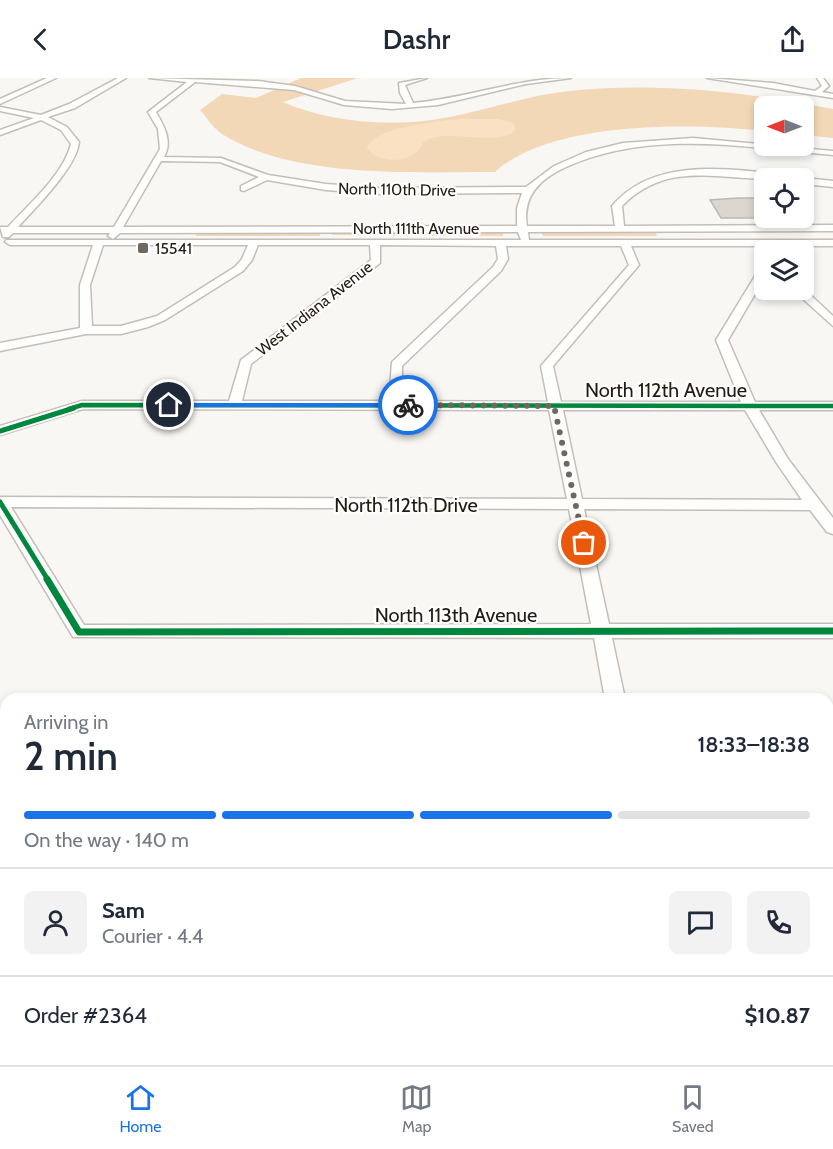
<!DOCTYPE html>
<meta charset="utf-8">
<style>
:root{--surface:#fff;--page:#f2f2f3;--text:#1f2937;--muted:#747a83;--line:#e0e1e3;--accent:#1a73e8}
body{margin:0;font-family:Cabin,sans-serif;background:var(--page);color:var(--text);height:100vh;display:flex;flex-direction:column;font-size:22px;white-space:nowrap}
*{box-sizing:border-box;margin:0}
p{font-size:20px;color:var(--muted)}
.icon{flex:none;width:33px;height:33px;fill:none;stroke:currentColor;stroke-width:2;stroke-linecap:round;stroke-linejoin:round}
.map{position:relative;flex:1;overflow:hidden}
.drawer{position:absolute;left:0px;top:615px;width:834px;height:372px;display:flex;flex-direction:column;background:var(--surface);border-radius:18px 18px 0 0;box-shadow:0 3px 9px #0003}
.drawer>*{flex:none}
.needle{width:39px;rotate:270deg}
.tools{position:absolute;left:754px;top:18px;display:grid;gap:12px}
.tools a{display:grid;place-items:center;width:60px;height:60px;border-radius:9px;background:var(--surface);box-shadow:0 3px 9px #0003;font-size:30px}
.pin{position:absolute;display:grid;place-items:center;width:51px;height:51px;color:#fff;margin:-26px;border:3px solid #fff;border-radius:50%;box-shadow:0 2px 6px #0007}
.courier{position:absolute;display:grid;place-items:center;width:60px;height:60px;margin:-30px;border:4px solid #1a73e8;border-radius:50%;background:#fff;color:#222;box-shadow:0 2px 8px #0007}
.head em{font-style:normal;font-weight:600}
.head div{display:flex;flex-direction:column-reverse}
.head{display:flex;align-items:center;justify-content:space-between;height:102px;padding:0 24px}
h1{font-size:39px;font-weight:600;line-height:45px}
.bar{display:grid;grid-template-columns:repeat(4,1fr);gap:9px 6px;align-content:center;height:72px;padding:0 24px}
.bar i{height:8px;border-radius:4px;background:var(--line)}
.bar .on{background:var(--accent)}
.bar p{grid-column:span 4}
.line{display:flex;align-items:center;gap:15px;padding:0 24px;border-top:2px solid var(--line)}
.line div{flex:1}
.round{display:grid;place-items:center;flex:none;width:63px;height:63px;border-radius:9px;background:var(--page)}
header{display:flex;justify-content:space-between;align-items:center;height:78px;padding:0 24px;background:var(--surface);font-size:27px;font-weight:600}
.tab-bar{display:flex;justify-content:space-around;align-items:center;height:84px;border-top:2px solid var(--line);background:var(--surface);font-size:16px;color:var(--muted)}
.tab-bar a{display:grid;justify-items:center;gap:3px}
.tab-bar .on{color:var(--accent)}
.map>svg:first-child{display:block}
.green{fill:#f3d8b8}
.water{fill:#fae1c3}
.building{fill:#dcd6cf;stroke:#bdb8b1;stroke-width:1.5}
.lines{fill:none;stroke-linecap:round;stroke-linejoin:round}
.minor-casing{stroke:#c4beb8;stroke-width:3}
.minor{fill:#fefefd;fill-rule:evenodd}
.cycleway-far2-casing{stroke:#fff;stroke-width:8}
.cycleway-far1-casing{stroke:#fff;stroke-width:9}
.cycleway-casing{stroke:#fff;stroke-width:10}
.cycleway-far2{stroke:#00873e;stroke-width:4.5}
.cycleway-far1{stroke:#00873e;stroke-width:5}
.cycleway{stroke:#00873e;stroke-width:7}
.route{fill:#1a73e8}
.done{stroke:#6f685f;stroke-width:6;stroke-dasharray:0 10.8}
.poi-dot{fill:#6f685f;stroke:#fff;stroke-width:2}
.labels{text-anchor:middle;stroke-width:4.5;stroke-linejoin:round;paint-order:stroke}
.far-street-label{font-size:16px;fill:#241b0f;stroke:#fff}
.far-poi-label{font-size:16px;fill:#241b0f;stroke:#fff;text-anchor:start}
.street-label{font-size:20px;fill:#241b0f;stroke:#fff}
</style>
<header><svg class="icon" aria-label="back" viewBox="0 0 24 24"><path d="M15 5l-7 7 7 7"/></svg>Dashr<svg class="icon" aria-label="share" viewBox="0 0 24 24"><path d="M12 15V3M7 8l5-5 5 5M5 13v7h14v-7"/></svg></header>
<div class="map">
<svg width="833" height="987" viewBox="0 0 833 987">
<rect width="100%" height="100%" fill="#f9f7f4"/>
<path class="green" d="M 301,0 L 358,0 L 283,24 C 333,46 401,50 454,38 C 493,30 530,17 570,13 C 659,4 746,14 833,31 L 833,60 L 804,57 L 804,28 L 765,28 L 765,53 C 691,45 553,42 495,94 C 413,94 293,101 222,56 C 213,50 207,40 200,32 L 222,16 L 256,20 Z
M 198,153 L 321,153 L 320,158 L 196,158 Z
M 333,153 L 503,153 L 503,158 L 332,157 Z
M 541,153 L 655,153 L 657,158 L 543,158 Z"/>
<path class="water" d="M 460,41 L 499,41 L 513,45 L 516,51 C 501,71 447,48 423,64 C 418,85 379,88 367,70 C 373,49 440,43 460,41 Z"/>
<path class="building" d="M 738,120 L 762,120 L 765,124 L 765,140 L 721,140 L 710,122 Z"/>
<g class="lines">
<defs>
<path id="minor" d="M 47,0 L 56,0 L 0,26 L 0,21 Z
M 118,0 L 126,0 L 75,30 L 48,39 L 67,49 L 79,64 C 77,89 35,130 18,149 L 114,149 L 160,71 L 158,51 L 148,34 L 187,4 L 149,0 L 258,3 L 295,8 L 345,23 L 406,26 L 400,15 L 399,5 L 427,0 L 405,7 L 413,25 C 467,20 517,0 571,0 L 526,6 L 438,27 L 392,31 L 344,27 L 294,12 L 195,4 L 156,34 C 164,48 173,63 164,79 L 221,80 L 268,97 L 326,106 L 379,110 L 526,109 L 554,88 L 586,74 L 623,65 L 693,60 L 833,73 L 833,77 C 743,69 651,51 566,89 C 540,101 522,118 527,148 L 615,148 L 612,128 C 654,78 729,91 786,97 L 790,100 C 730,107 672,77 622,128 L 624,148 L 833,147 L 833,153 L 528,154 L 529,162 L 833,162 L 833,168 L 631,168 L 639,187 L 553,288 L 561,324 L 741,324 L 716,262 L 760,190 L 765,187 L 765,199 L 728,262 L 755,324 L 833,324 L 833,332 L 759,332 L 788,381 L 833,440 L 833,456 L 827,454 L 810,432 L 584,431 L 609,546 L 833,546 L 833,560 L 612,560 L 625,621 L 605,621 L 594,560 L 73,559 L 0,437 L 0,419 L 567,421 L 549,332 L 83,331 L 0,357 L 0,348 L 82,323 L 229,323 L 241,282 L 371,182 L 370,167 L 258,167 L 252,182 L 243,193 L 165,242 L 148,249 L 121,256 L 86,256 L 0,273 L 0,265 L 80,250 L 80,207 L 93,167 L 10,167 L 5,164 L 6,162 L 521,162 L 518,154 L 120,155 L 113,161 L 108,158 L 110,155 L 13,155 L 9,159 L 3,159 L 0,149 L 8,149 C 29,126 63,97 71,66 L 61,52 L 41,42 L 0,57 L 0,52 L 34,40 L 0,33 L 0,29 L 41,37 L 69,26 ZM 161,83 L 220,84 L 259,99 L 241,108 L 241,112 L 244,113 L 267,102 L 326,112 L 379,116 L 522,115 L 517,130 L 517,148 L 123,149 ZM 103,167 L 248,167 L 242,181 L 235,189 L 157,238 L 121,248 L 92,248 L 90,207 ZM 380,167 L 496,168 L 498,181 L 493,189 L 392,284 L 389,323 L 242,323 L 251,286 L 380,185 ZM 506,168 L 621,168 L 629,187 L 541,288 L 548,324 L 402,323 L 402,288 L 501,193 L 508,181 ZM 563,332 L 745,332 L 776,384 L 802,422 L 582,421 ZM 11,429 L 569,431 L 591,546 L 84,547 Z
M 707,0 L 773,5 L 815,13 L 822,8 L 817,0 L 823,0 L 829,8 L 822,14 L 833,16 L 833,20 Z
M 804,100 L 833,103 L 833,109 L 804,106 Z
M 804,211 L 833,238 L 833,248 L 793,212 Z
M 0,723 L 6,723 L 6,743 L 0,743 Z
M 828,725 L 833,725 L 833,745 L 828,745 Z
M 674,981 L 700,981 L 701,987 L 675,987 Z"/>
</defs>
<use href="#minor" class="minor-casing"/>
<use href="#minor" class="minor"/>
<defs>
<path id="cycleway-far2" d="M 69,331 L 82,327 L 833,328"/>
<path id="cycleway-far1" d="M 0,353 L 74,330
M 0,424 L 48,502"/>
<path id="cycleway" d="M 47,501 L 79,554 L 833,553"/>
</defs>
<use href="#cycleway-far2" class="cycleway-far2-casing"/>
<use href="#cycleway-far1" class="cycleway-far1-casing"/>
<use href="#cycleway" class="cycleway-casing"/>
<use href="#cycleway-far2" class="cycleway-far2"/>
<use href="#cycleway-far1" class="cycleway-far1"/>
<use href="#cycleway" class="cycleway"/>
</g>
<path class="route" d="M 166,325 L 408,325 L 412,327 L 408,329 L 169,329 Z"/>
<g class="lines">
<path class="done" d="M 408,327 L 554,328 L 584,465"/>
</g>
<rect class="poi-dot" x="137" y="164" width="12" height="12" rx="3"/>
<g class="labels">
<g class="far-street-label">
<text transform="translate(397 111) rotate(1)" y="6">North 110th Drive</text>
<text x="416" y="156">North 111th Avenue</text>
<text transform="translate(314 230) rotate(-38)" y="6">West Indiana Avenue</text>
</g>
<g class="far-poi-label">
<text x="155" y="176">15541</text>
</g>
<g class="street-label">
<text x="666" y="319">North 112th Avenue</text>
<text x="406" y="434">North 112th Drive</text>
<text x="456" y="544">North 113th Avenue</text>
</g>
</g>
</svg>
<div class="tools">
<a><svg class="needle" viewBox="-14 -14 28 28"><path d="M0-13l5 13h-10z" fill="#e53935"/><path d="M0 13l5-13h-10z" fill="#747a83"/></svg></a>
<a><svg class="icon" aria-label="locate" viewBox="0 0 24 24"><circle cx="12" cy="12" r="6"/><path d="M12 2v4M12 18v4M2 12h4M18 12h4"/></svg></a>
<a><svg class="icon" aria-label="layers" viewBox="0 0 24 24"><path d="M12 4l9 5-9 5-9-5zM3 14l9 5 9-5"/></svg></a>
</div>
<div class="pin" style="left:584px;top:465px;background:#ea580c"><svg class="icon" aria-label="bag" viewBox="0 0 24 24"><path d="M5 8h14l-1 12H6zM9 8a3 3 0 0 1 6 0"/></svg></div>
<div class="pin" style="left:169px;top:327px;background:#1f2937"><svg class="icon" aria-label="home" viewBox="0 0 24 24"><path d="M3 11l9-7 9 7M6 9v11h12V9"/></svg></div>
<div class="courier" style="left:408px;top:327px"><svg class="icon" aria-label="bike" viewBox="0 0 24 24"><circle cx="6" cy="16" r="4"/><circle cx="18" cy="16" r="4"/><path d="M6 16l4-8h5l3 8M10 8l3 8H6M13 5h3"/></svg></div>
<section class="drawer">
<div class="head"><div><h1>2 min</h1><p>Arriving in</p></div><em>18:33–18:38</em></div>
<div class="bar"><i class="on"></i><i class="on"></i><i class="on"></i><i></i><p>On the way · 140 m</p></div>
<div class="line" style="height:108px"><a class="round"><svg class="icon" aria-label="person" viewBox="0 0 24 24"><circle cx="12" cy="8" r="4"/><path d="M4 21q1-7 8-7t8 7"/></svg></a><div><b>Sam</b><p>Courier · 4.4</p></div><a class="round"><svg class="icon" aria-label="chat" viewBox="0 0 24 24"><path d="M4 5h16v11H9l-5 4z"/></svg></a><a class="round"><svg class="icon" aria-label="phone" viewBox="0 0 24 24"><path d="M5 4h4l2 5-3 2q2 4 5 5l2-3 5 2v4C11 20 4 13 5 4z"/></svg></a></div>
<div class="line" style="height:78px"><div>Order #2364</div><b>$10.87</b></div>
</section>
</div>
<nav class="tab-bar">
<a class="on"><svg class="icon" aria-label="home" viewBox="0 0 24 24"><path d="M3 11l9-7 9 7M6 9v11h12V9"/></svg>Home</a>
<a><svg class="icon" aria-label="map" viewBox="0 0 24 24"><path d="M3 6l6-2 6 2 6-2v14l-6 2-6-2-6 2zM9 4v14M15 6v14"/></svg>Map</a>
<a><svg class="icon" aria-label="saved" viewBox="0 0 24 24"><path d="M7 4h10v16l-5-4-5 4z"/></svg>Saved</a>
</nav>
